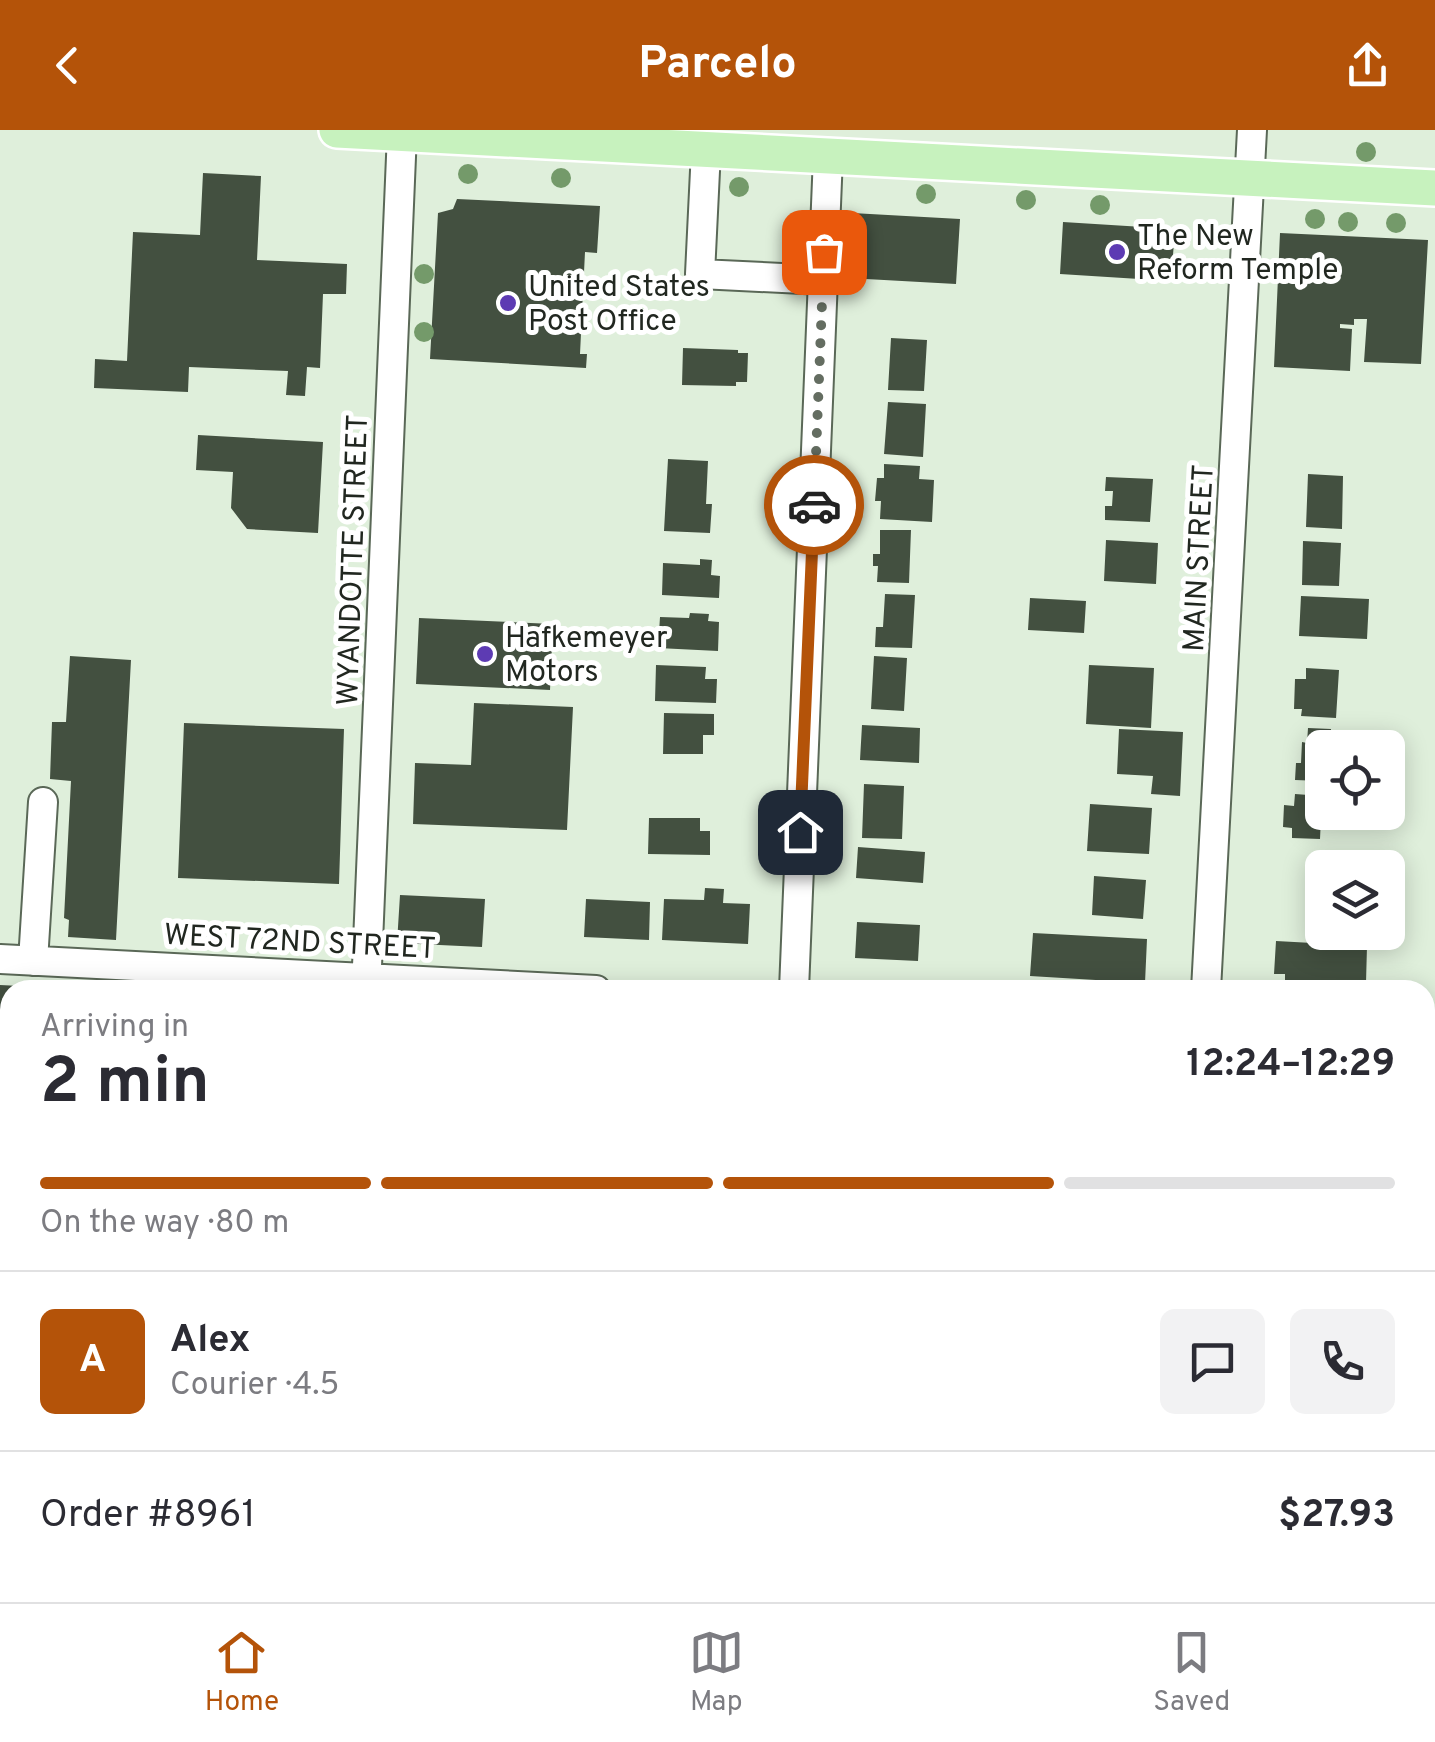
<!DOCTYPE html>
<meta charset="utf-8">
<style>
:root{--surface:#fff;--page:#f2f2f3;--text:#2b2b33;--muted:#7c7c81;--line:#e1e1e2;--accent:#b45309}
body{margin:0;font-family:Overpass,sans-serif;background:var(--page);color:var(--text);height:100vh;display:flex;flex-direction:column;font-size:38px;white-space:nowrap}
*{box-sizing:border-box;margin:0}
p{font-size:32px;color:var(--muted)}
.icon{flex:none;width:55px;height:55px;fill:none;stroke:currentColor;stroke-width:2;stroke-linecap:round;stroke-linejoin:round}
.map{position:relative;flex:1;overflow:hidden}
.sheet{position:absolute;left:0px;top:850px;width:1435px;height:622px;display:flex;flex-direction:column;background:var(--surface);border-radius:30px 30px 0 0;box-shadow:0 5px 25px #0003}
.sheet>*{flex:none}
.fabs{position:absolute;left:1305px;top:600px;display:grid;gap:20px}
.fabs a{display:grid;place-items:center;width:100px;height:100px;border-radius:15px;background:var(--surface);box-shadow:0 5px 25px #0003;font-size:50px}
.pin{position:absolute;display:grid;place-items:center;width:85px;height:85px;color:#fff;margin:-42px;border-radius:20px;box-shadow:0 5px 15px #0006}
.courier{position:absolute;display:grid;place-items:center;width:100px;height:100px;margin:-50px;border:8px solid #b45309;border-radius:50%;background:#fff;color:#222;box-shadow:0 2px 12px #0007}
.summary em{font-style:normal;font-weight:700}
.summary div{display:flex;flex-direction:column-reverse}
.summary{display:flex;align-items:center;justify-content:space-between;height:170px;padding:0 40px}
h1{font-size:65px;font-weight:700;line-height:75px}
.bar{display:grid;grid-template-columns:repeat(4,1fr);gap:15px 10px;align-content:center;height:120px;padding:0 40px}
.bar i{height:12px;border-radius:8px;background:var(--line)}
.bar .current{background:var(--accent)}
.bar p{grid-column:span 4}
.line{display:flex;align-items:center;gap:25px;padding:0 40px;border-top:2px solid var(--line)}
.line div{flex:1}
.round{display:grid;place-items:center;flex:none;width:105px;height:105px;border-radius:15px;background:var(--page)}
header{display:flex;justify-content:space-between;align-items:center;height:130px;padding:0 40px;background:var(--accent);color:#fff;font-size:45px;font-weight:700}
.tabs{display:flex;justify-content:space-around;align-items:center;height:140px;border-top:2px solid var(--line);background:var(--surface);font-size:28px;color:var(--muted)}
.tabs a{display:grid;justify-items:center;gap:5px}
.tabs .current{color:var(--accent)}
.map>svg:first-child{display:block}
.building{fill:#435040}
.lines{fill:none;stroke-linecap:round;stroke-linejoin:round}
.minor-casing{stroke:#5a6857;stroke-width:32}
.major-casing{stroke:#fff;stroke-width:40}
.minor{stroke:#fff;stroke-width:28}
.major{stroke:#c7f2be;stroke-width:35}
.tree{fill:#749a6a}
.done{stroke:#646d61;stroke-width:10;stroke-dasharray:0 18}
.route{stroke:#b45309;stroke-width:12}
.poi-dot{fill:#5d3bb3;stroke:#fff;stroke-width:4}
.labels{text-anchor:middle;stroke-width:10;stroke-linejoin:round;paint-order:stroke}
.poi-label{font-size:30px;fill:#212720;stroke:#fff;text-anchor:start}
.street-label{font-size:30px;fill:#212720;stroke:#fff}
</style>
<header><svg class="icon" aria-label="back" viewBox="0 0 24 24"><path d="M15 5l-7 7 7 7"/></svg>Parcelo<svg class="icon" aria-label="share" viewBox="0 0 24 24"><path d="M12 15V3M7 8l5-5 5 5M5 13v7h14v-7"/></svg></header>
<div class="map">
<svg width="1435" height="1472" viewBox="0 0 1435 1472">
<rect width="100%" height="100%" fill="#dfefdb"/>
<path class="building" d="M 203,43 L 261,46 L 257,130 L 347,134 L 346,164 L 323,164 L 320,238 L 307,237 L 305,266 L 286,265 L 288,241 L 189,237 L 188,262 L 94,258 L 95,229 L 127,231 L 133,102 L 200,105 Z
M 457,69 L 600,76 L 597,123 L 585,122 L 580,224 L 587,224 L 586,238 L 430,229 L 438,83 L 453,79 Z
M 852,83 L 960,89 L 956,154 L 848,148 Z
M 1063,92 L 1175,99 L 1171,151 L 1060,144 Z
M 1280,103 L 1428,110 L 1421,234 L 1364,232 L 1367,189 L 1354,189 L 1354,195 L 1340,194 L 1340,198 L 1352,199 L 1350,241 L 1274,237 Z
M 891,208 L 927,210 L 924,261 L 888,260 Z
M 683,218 L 738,220 L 738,223 L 748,223 L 747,252 L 736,252 L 736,256 L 682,255 Z
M 888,272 L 926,274 L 923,327 L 884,324 Z
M 198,305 L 323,312 L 318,403 L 247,399 L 231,378 L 233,342 L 196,340 Z
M 668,329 L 708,331 L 706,374 L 712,374 L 710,403 L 664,401 Z
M 884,334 L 920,336 L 919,349 L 934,350 L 932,392 L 880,389 L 881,371 L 875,371 L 877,348 L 884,348 Z
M 1308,344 L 1343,346 L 1342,399 L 1306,397 Z
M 1106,347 L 1153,349 L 1150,392 L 1105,390 L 1105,376 L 1112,376 L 1113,361 L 1105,361 Z
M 880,400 L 911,400 L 909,453 L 877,452 L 878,436 L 873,436 L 873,424 L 880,424 Z
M 1106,410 L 1158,413 L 1156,454 L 1104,451 Z
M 1303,411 L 1341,413 L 1339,456 L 1302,455 Z
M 700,429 L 712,430 L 711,445 L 720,446 L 719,468 L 662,465 L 663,433 L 700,435 Z
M 885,464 L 915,465 L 912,518 L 875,517 L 876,497 L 883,497 Z
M 1301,466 L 1369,469 L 1367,509 L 1299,506 Z
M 1030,468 L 1086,471 L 1084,503 L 1028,500 Z
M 690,483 L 709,484 L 708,491 L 719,492 L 718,521 L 658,518 L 660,487 L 689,488 Z
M 419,488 L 553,494 L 550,560 L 416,554 Z
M 70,526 L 131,530 L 116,810 L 68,807 L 69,790 L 64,788 L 71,651 L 50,649 L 52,592 L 66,592 Z
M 874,526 L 907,528 L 904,581 L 871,579 Z
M 656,535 L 706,537 L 705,549 L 717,549 L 716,573 L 655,571 Z
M 1089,535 L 1154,538 L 1151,598 L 1086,594 Z
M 1306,538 L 1339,540 L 1336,588 L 1301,586 L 1302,579 L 1294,579 L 1295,549 L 1306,549 Z
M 474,573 L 573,577 L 567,700 L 413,694 L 415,633 L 471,635 Z
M 664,583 L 714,584 L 714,605 L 703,605 L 703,624 L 663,624 Z
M 184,593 L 344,599 L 339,754 L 178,748 Z
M 862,595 L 920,598 L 919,633 L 860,630 Z
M 1308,598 L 1331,599 L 1330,618 L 1322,618 L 1322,651 L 1295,650 L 1296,633 L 1301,633 L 1302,612 L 1307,613 Z
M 1119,599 L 1183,602 L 1180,666 L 1151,664 L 1153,646 L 1117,644 Z
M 864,654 L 904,656 L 902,709 L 862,708 Z
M 1295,664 L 1322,666 L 1320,709 L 1292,708 L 1292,698 L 1283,697 L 1284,675 L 1294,676 Z
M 1090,674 L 1152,678 L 1149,724 L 1087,721 Z
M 649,688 L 700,688 L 700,701 L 710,701 L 710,725 L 648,724 Z
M 858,717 L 925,722 L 923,753 L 856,748 Z
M 1094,746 L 1146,750 L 1143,789 L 1092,785 Z
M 705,758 L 724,759 L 723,773 L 750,774 L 748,814 L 662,810 L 664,769 L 704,770 Z
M 400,765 L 485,769 L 482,817 L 397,813 Z
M 586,769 L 650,772 L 649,810 L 584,807 Z
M 857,792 L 920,795 L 918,831 L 855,828 Z
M 1033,803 L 1147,809 L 1145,853 L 1030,846 Z
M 1276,811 L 1367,816 L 1366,853 L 1307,850 L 1307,855 L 1285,854 L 1285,844 L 1274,844 Z
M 0,855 L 40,857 L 40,860 L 10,860 L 10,923 L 0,922 Z
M 0,997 L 10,997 L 10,1118 L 0,1117 Z
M 0,1396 L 10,1396 L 10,1462 L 120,1462 L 120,1472 L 0,1472 Z
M 829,1462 L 884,1462 L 883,1472 L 829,1470 Z
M 1052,1462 L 1097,1462 L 1097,1472 L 1051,1472 Z"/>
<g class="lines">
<defs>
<path id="minor" d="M 706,20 L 700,144 L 823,150
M 0,829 L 596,860
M 33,831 L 43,672
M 366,860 L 402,3
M 794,860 L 828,26
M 1206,860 L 1252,0
M 1425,906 L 1435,906
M 0,1368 L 10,1369
M 345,1472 L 345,1462
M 513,1472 L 514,1462
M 771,1472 L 771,1462
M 1187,1472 L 1187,1462"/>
<path id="major" d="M 337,0 L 1435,58"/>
</defs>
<use href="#minor" class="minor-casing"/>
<use href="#major" class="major-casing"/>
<use href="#minor" class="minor"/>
<use href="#major" class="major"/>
</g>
<g class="tree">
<circle cx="1366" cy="22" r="10"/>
<circle cx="468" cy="44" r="10"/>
<circle cx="561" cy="48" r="10"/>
<circle cx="739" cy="57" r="10"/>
<circle cx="926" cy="64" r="10"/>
<circle cx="1026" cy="70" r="10"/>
<circle cx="1100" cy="75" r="10"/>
<circle cx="1315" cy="89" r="10"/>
<circle cx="1348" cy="92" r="10"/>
<circle cx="1396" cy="93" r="10"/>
<circle cx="424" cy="144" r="10"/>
<circle cx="424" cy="202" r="10"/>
</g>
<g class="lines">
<path class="done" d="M 814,375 L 824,122"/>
<path class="route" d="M 800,702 L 814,375"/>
</g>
<g class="poi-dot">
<circle cx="1117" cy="122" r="10"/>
<circle cx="508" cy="173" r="10"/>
<circle cx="485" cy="524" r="10"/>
</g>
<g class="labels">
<g class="poi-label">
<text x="1137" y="115">The New<tspan x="1137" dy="34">Reform Temple</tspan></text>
<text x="528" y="166">United States<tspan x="528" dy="34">Post Office</tspan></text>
<text x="505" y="517">Hafkemeyer<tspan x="505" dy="34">Motors</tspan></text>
</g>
<g class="street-label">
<text transform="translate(1198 428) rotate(-87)" y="10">MAIN STREET</text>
<text transform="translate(352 430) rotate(-88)" y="10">WYANDOTTE STREET</text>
<text transform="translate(300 811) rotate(3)" y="10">WEST 72ND STREET</text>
</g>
</g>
</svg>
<div class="fabs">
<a><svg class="icon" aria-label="locate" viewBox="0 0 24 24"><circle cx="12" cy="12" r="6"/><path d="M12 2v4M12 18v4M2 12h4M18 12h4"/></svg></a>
<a><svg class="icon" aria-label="layers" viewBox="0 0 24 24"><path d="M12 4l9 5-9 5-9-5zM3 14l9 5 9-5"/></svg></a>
</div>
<div class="pin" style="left:824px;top:122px;background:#ea580c"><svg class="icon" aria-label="bag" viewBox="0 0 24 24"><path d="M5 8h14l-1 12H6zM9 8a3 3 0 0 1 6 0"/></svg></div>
<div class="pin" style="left:800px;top:702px;background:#1f2937"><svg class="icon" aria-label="home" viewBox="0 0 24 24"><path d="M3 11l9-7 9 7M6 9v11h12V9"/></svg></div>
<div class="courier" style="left:814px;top:375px"><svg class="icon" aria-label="car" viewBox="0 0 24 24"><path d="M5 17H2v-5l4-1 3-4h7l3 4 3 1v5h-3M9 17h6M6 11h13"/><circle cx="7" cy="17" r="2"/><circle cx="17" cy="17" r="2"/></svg></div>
<section class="sheet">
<div class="summary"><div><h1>2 min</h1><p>Arriving in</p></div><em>12:24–12:29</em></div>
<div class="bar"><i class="current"></i><i class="current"></i><i class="current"></i><i></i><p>On the way · 80 m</p></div>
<div class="line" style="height:180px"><b class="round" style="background:var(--accent);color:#fff">A</b><div><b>Alex</b><p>Courier · 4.5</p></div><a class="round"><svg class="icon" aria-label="chat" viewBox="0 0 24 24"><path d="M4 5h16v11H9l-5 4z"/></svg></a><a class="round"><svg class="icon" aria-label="phone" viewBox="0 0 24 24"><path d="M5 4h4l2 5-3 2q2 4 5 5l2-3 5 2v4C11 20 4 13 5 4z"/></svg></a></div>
<div class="line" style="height:130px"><div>Order #8961</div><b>$27.93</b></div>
</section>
</div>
<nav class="tabs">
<a class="current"><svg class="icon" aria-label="home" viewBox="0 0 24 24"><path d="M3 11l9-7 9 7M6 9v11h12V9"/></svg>Home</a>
<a><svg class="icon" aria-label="map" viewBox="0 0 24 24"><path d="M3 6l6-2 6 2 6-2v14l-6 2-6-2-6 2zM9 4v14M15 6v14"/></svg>Map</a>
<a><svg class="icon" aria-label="saved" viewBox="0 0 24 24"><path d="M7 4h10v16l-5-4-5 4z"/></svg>Saved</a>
</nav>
